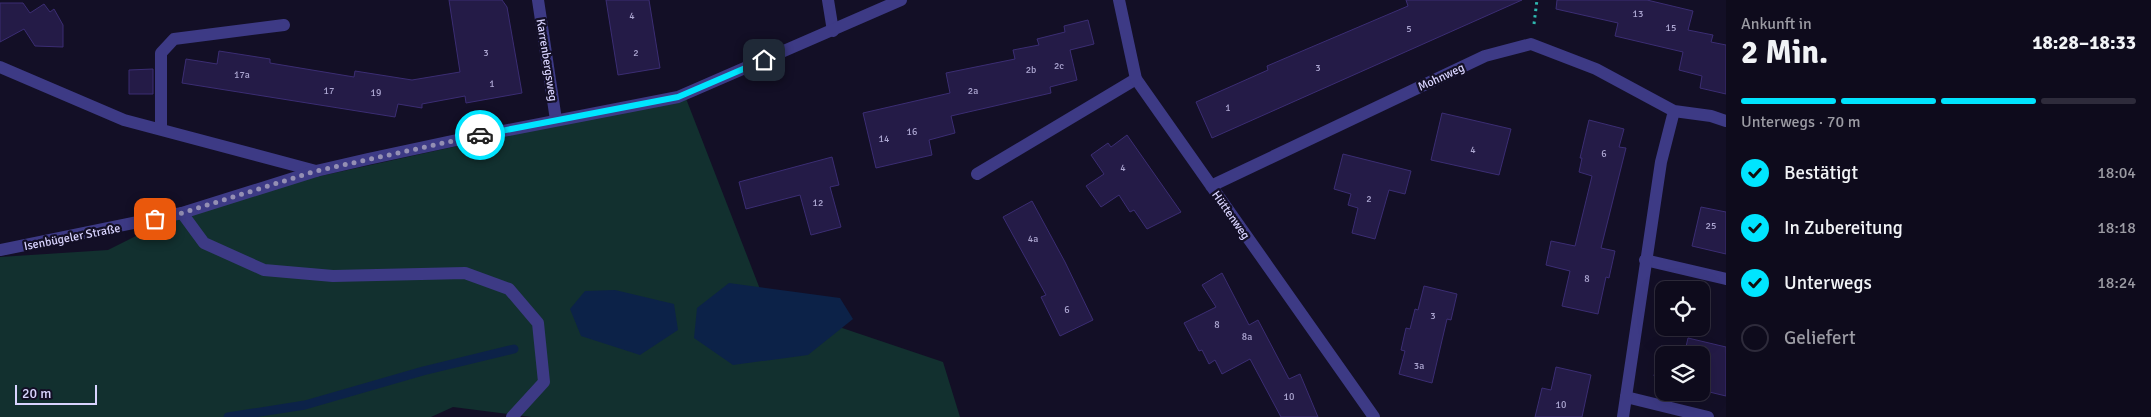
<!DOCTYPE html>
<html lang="de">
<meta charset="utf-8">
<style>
:root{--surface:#0e0b1c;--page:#171425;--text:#f1f3f6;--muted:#9b9ba3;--line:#2e2b3b;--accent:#00e5ff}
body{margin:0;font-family:Signika,sans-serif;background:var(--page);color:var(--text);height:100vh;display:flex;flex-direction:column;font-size:19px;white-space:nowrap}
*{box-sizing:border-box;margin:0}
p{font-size:16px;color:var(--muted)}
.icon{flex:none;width:28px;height:28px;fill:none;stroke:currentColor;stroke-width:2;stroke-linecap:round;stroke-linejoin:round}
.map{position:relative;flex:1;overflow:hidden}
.drawer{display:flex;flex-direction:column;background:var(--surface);width:425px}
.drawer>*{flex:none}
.fabs{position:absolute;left:1655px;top:281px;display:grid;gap:10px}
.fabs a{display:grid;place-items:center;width:55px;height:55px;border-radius:10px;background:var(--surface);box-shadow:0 5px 20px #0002,0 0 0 1px var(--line);font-size:25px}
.scale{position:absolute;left:15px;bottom:12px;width:82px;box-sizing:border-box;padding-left:5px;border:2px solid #d9d4ff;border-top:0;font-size:14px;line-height:18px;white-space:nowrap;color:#d9d4ff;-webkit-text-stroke:4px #130f26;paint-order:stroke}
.pin{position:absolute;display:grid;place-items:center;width:42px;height:42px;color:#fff;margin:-21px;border-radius:10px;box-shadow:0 2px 8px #0006}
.courier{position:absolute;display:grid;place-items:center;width:50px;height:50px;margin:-25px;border:4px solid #00e5ff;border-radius:50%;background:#fff;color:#222;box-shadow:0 1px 6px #0007}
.summary em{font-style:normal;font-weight:800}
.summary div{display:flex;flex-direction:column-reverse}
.summary{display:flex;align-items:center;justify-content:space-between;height:85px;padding:0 15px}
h1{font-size:32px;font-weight:800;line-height:38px}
.bar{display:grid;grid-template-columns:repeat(4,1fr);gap:8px 5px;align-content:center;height:60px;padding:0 15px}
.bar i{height:6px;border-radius:4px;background:var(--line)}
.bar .on{background:var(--accent)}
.bar p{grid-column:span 4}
ol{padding:0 15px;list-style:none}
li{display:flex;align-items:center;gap:15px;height:55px}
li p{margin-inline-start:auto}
li .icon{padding:5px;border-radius:50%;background:var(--accent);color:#111;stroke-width:4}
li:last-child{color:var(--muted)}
li i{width:28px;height:28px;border:2px solid var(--line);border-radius:50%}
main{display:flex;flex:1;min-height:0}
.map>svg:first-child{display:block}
.green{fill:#12302f}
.water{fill:#0c2248}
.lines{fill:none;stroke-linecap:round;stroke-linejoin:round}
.stream{stroke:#0c2248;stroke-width:9}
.building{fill:#241b47;stroke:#3b2d73}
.path{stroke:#2fb8b0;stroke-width:3;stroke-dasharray:2.5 4;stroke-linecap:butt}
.service{stroke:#3d3a85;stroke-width:12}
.minor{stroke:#3d3a85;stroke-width:12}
.tertiary{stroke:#3d3a85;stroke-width:12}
.done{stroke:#948fb3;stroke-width:5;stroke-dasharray:0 9}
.route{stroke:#00e5ff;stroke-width:6}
.labels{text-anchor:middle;stroke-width:4.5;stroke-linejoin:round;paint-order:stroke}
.number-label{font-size:10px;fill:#aca6d1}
.street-label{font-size:12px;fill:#d9d4ff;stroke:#130f26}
</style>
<main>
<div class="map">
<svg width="1726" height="417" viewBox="0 0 1726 417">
<rect width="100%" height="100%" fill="#130f26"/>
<path class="green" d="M 685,96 L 765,302 L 943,362 L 960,417 L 531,417 L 453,407 L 431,417 L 0,417 L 0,257 L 108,250 L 182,213 L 316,177 Z"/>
<path class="water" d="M 729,283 L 840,298 L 853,319 L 808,355 L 733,365 L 694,338 L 697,308 Z
M 615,290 L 674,304 L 678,330 L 640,355 L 581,336 L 570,309 L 585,291 Z"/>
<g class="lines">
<path class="stream" d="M 228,417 L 305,405 L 423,371 L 514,349"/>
</g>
<path class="building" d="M 449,0 L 502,0 L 507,7 L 522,93 L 466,103 L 465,96 L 422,104 L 422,108 L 398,104 L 395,117 L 182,83 L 186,59 L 217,64 L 219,51 L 270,59 L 270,63 L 354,77 L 355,71 L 412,80 L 460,72 Z
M 606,0 L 649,0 L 660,68 L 618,75 Z
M 1406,0 L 1522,0 L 1212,138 L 1196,102 L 1268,70 L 1267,66 L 1408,6 Z
M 1557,0 L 1647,0 L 1693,11 L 1688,30 L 1713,35 L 1711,42 L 1726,45 L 1726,94 L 1700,88 L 1702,76 L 1679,70 L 1683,52 L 1615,36 L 1618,23 L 1556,9 Z
M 0,3 L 23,3 L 30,13 L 44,4 L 50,12 L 54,9 L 63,25 L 63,47 L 35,46 L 24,29 L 0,42 Z
M 1088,20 L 1094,44 L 1070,50 L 1077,80 L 1050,87 L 1051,93 L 951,116 L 955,133 L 929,140 L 932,155 L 876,168 L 863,113 L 950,93 L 946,73 L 1015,59 L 1013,50 L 1039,45 L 1037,39 L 1065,32 L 1064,26 Z
M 153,69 L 153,94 L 129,94 L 129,70 Z
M 1442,113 L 1511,129 L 1499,175 L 1431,160 Z
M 1589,120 L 1624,129 L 1619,147 L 1626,148 L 1601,248 L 1615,251 L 1609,278 L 1606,277 L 1598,314 L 1562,306 L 1570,271 L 1546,265 L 1551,241 L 1575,246 L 1592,176 L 1579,172 L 1582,158 L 1580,158 Z
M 1127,135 L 1181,212 L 1147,229 L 1134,210 L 1130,212 L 1119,195 L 1101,207 L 1086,186 L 1104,174 L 1091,155 L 1108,143 L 1111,147 Z
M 1343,154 L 1411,171 L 1405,194 L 1389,190 L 1375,239 L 1352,233 L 1358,208 L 1348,205 L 1351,194 L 1334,189 Z
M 832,157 L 839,185 L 830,187 L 841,227 L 811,235 L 800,195 L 746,209 L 739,182 Z
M 1032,201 L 1065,262 L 1093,320 L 1060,336 L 1041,297 L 1046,295 L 1003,217 Z
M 1701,207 L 1726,212 L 1726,254 L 1692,246 Z
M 1222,273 L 1249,325 L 1258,320 L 1289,379 L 1300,374 L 1318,417 L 1281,417 L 1250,359 L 1222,374 L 1215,360 L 1209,364 L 1202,350 L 1199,351 L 1184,323 L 1216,307 L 1202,285 Z
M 1424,286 L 1457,294 L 1451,320 L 1447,319 L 1432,383 L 1399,374 L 1405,351 L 1401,350 L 1406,328 L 1410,329 L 1415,309 L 1418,310 Z
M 1688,338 L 1726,347 L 1726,396 L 1701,390 L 1701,355 L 1664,355 L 1664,378 L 1654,376 L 1661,346 L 1685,351 Z
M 1556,367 L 1591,375 L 1582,417 L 1535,417 L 1542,388 L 1551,390 Z"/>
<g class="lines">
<path class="path" d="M 1534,24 L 1537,0"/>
<path class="service" d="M 977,174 L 1136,79
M 182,213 L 204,243 L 264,270 L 333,276 L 465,273 L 509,289 L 538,323 L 544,382 L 512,417
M 1645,260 L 1726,279
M 1626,397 L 1708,417"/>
<path class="minor" d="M 538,0 L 556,120
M 828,0 L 833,31
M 1119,0 L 1136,79 L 1374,417
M 0,67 L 124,120 L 316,171
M 1674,111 L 1711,116 L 1726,121
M 161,128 L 161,53 L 174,39 L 284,25
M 1211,186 L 1485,56 L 1531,44 L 1596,69 L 1674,111 L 1661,162 L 1623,417"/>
<path class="tertiary" d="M 0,250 L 182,213 L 316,171 L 368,159 L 452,141 L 678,97 L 901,0"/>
</g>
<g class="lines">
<path class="done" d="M 155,219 L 182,213 L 316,171 L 480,135"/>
<path class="route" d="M 480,135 L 678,97 L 764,60"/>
</g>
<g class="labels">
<g class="number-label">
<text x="1638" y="17">13</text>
<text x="632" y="19">4</text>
<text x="1671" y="31">15</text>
<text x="1409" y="32">5</text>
<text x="486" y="56">3</text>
<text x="636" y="56">2</text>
<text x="1059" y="69">2c</text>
<text x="1318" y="71">3</text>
<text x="1031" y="73">2b</text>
<text x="242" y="78">17a</text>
<text x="492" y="87">1</text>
<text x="329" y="94">17</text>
<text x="973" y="94">2a</text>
<text x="376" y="96">19</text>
<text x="1228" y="111">1</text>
<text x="912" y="135">16</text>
<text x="884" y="142">14</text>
<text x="1473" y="153">4</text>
<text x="1604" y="157">6</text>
<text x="1123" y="171">4</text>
<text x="1369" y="202">2</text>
<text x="818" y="206">12</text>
<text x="1711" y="229">25</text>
<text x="1033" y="242">4a</text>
<text x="1587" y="282">8</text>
<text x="1067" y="313">6</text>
<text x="1433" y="319">3</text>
<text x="1217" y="328">8</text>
<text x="1247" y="340">8a</text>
<text x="1419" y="369">3a</text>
<text x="1289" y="400">10</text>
<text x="1561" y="408">10</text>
</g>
<g class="street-label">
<text transform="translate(547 60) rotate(81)" y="4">Karrenbergsweg</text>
<text transform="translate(1441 77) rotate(-25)" y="4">Mohnweg</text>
<text transform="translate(1231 215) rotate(55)" y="4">Hüttenweg</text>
<text transform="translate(72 237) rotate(-11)" y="4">Isenbügeler Straße</text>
</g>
</g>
</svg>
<div class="fabs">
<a><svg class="icon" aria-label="locate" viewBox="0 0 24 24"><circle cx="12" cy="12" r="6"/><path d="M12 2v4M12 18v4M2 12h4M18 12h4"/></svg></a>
<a><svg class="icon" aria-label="layers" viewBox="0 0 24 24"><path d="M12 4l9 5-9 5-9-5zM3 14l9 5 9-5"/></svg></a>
</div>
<div class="scale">20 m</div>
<div class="pin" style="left:155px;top:219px;background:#ea580c"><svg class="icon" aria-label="bag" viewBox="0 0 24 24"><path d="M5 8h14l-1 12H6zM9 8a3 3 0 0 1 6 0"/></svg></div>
<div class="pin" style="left:764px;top:60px;background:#1f2937"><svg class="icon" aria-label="home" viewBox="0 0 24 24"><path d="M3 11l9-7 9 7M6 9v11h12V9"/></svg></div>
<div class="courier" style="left:480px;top:135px"><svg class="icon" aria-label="car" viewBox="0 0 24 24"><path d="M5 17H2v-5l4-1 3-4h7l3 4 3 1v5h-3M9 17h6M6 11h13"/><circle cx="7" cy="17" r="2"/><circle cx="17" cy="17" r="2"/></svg></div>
</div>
<section class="drawer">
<div class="summary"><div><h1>2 Min.</h1><p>Ankunft in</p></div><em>18:28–18:33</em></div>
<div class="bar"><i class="on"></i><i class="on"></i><i class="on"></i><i></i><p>Unterwegs · 70 m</p></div>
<ol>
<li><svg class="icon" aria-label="check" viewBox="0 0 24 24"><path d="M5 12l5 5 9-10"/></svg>Bestätigt<p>18:04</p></li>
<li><svg class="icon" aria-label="check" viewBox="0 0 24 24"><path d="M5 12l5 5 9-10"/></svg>In Zubereitung<p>18:18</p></li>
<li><svg class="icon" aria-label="check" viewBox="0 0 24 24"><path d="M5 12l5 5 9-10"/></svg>Unterwegs<p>18:24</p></li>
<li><i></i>Geliefert</li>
</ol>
</section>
</main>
